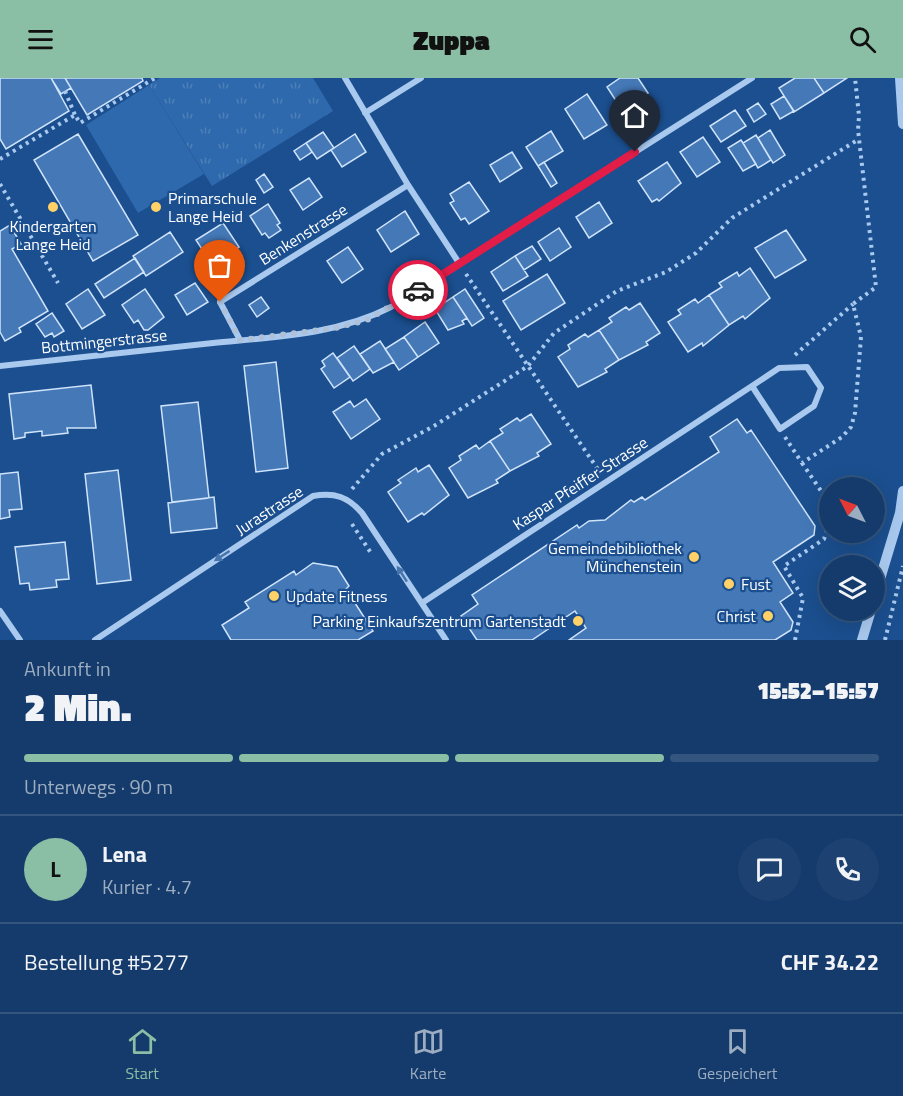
<!DOCTYPE html>
<html lang="de">
<meta charset="utf-8">
<style>
:root{--surface:#143b6b;--page:#1d4271;--text:#f1f3f6;--muted:#9dadc1;--line:#33557e;--accent:#8abfa5}
body{margin:0;font-family:"Titillium Web",sans-serif;background:var(--page);color:var(--text);height:100vh;display:flex;flex-direction:column;font-size:22px;white-space:nowrap}
*{box-sizing:border-box;margin:0}
p{font-size:20px;color:var(--muted)}
.icon{flex:none;width:33px;height:33px;fill:none;stroke:currentColor;stroke-width:2;stroke-linecap:round;stroke-linejoin:round}
.map{position:relative;height:562px;overflow:hidden}
.panel{display:flex;flex-direction:column;background:var(--surface);flex:1}
.panel>*{flex:none}
.needle{width:39px;rotate:312deg}
.fabs{position:absolute;left:819px;top:399px;display:grid;gap:12px}
.fabs a{display:grid;place-items:center;width:66px;height:66px;border-radius:50%;background:var(--surface);box-shadow:0 6px 24px #0002,0 0 0 2px var(--line);font-size:30px}
.pin{position:absolute;display:grid;place-items:center;width:51px;height:51px;color:#fff;margin:-62px -26px;border-radius:50% 50% 50% 0;rotate:-45deg;box-shadow:0 0 6px #0007}
.pin .icon{rotate:45deg}
.courier{position:absolute;display:grid;place-items:center;width:60px;height:60px;margin:-30px;border:4px solid #e11d48;border-radius:50%;background:#fff;color:#222;box-shadow:0 2px 8px #0007}
.summary em{font-style:normal;font-weight:800}
.summary div{display:flex;flex-direction:column-reverse}
.summary{display:flex;align-items:center;justify-content:space-between;height:102px;padding:0 24px}
h1{font-size:39px;font-weight:800;line-height:45px}
.bar{display:grid;grid-template-columns:repeat(4,1fr);gap:9px 6px;align-content:center;height:72px;padding:0 24px}
.bar i{height:8px;border-radius:4px;background:var(--line)}
.bar .current{background:var(--accent)}
.bar p{grid-column:span 4}
.line{display:flex;align-items:center;gap:15px;padding:0 24px;border-top:2px solid var(--line)}
.line div{flex:1}
.round{display:grid;place-items:center;flex:none;width:63px;height:63px;border-radius:32px;background:var(--page)}
header{display:flex;justify-content:space-between;align-items:center;height:78px;padding:0 24px;background:var(--accent);color:#111;font-size:27px;font-weight:800}
.tabs{display:flex;justify-content:space-around;align-items:center;height:84px;border-top:2px solid var(--line);background:var(--surface);font-size:16px;color:var(--muted)}
.tabs a{display:grid;justify-items:center;gap:3px}
.tabs .current{color:var(--accent)}
.map>svg:first-child{display:block}
.grass{fill:url(#grass-tufts)}
.pitch{fill:#2e69ad}
.building{fill:#4478b7;stroke:#cfe3fa;stroke-width:1.5}
.lines{fill:none;stroke-linecap:round;stroke-linejoin:round}
.path{stroke:#a9c9ee;stroke-width:4;stroke-dasharray:3 4.5;stroke-linecap:butt}
.minor{stroke:#a9c9ee;stroke-width:6}
.tertiary{stroke:#a9c9ee;stroke-width:10}
.oneway{fill:#4674ac}
.done{stroke:#afc1d8;stroke-width:6;stroke-dasharray:0 10.8}
.route{stroke:#e11d48;stroke-width:8}
.poi-dot{fill:#ffd166;stroke:#1b4f8f;stroke-width:2}
.labels{text-anchor:middle;stroke-width:4.5;stroke-linejoin:round;paint-order:stroke}
.poi-label{font-size:16px;fill:#fff;stroke:#1b4f8f;text-anchor:start}
.street-label{font-size:16px;fill:#fff;stroke:#1b4f8f}
</style>
<header><svg class="icon" aria-label="menu" viewBox="0 0 24 24"><path d="M4 6h16M4 12h16M4 18h16"/></svg>Zuppa<svg class="icon" aria-label="search" viewBox="0 0 24 24"><circle cx="10" cy="10" r="6"/><path d="M15 15l6 6"/></svg></header>
<div class="map">
<svg width="903" height="562" viewBox="0 0 903 562">
<defs>
<pattern id="grass-tufts" width="24" height="20" patternUnits="userSpaceOnUse" patternTransform="scale(1.5)"><rect width="24" height="20" fill="#2e69ad"/><path d="M3 7l-1-3M5 7V3M7 7l1-3M15 17l-1-3M17 17v-4M19 17l1-3" fill="none" stroke="#4d80b9"/></pattern>
</defs>
<rect width="100%" height="100%" fill="#1b4f8f"/>
<path class="grass" d="M 160,0 L 313,0 L 333,33 L 212,108 L 149,7 Z"/>
<path class="pitch" d="M 149,7 L 204,96 L 138,135 L 86,47 Z"/>
<path class="building" d="M 0,0 L 51,0 L 69,33 L 6,71 L 0,61 Z
M 51,0 L 65,0 L 71,10 L 61,16 Z
M 65,0 L 142,0 L 143,3 L 87,37 Z
M 620,0 L 638,0 L 648,15 L 622,32 L 607,9 Z
M 795,0 L 814,0 L 824,15 L 794,34 L 779,10 Z
M 814,0 L 847,0 L 824,15 Z
M 587,16 L 607,47 L 584,61 L 565,31 Z
M 784,18 L 794,33 L 780,41 L 771,26 Z
M 758,25 L 766,36 L 754,44 L 747,32 Z
M 735,32 L 746,48 L 721,64 L 710,48 Z
M 627,40 L 637,55 L 629,61 L 619,45 Z
M 770,52 L 785,77 L 773,85 L 758,60 Z
M 551,53 L 563,73 L 538,88 L 526,69 Z
M 323,54 L 334,70 L 317,81 L 306,65 Z
M 78,56 L 138,157 L 93,183 L 34,82 Z
M 355,56 L 366,74 L 342,89 L 331,72 Z
M 756,57 L 771,82 L 758,90 L 743,65 Z
M 703,59 L 720,84 L 697,99 L 680,74 Z
M 741,62 L 756,86 L 743,93 L 728,70 Z
M 306,65 L 312,74 L 300,82 L 294,73 Z
M 512,74 L 522,90 L 500,104 L 490,87 Z
M 544,84 L 557,105 L 551,109 L 538,88 Z
M 667,84 L 681,105 L 659,123 L 657,121 L 652,124 L 638,103 Z
M 264,96 L 273,109 L 264,115 L 256,102 Z
M 309,100 L 322,119 L 303,132 L 290,112 Z
M 469,104 L 489,133 L 469,146 L 465,140 L 461,142 L 450,125 L 454,123 L 450,116 Z
M 599,124 L 612,145 L 589,160 L 576,139 Z
M 268,126 L 280,145 L 277,147 L 281,152 L 269,160 L 265,155 L 262,157 L 250,138 Z
M 405,133 L 419,156 L 391,174 L 377,152 Z
M 223,145 L 239,169 L 217,184 L 212,176 L 207,179 L 196,162 Z
M 10,147 L 21,166 L 12,171 L 48,233 L 19,250 L 21,254 L 5,263 L 0,254 L 0,153 Z
M 559,150 L 571,169 L 550,183 L 538,164 Z
M 786,152 L 806,182 L 775,200 L 755,170 Z
M 170,154 L 183,174 L 146,198 L 133,178 Z
M 532,168 L 541,181 L 524,192 L 515,178 Z
M 348,169 L 363,191 L 342,205 L 327,183 Z
M 515,178 L 528,198 L 503,213 L 491,194 Z
M 135,180 L 144,194 L 104,220 L 95,206 Z
M 750,190 L 770,220 L 745,241 L 743,238 L 729,247 L 709,217 L 722,209 L 719,205 L 737,194 L 739,198 Z
M 547,196 L 565,225 L 521,252 L 503,223 Z
M 195,205 L 208,224 L 187,237 L 175,217 Z
M 88,211 L 105,237 L 82,251 L 66,226 Z
M 145,211 L 164,239 L 148,252 L 144,252 L 138,242 L 134,245 L 122,227 Z
M 465,211 L 484,240 L 472,248 L 453,219 Z
M 709,217 L 729,247 L 703,268 L 702,265 L 688,274 L 668,244 L 681,236 L 678,232 L 695,221 L 698,225 Z
M 261,219 L 269,230 L 257,239 L 249,227 Z
M 453,219 L 467,240 L 462,243 L 464,246 L 448,252 L 435,231 Z
M 640,225 L 660,255 L 646,264 L 648,267 L 619,282 L 599,252 L 612,244 L 609,240 L 626,229 L 629,232 Z
M 52,235 L 64,253 L 54,259 L 52,255 L 45,259 L 36,246 Z
M 425,244 L 439,265 L 418,279 L 404,259 Z
M 599,252 L 619,282 L 605,291 L 607,294 L 578,309 L 558,279 L 570,271 L 568,267 L 585,256 L 588,259 Z
M 404,259 L 418,279 L 399,292 L 385,271 Z
M 380,263 L 394,284 L 373,295 L 360,276 Z
M 354,268 L 370,291 L 353,303 L 337,280 Z
M 333,275 L 350,299 L 334,310 L 321,291 L 325,288 L 322,283 Z
M 276,284 L 288,390 L 256,394 L 244,288 Z
M 91,307 L 96,350 L 67,350 L 68,355 L 42,358 L 42,353 L 25,355 L 25,359 L 14,361 L 9,316 Z
M 366,321 L 380,341 L 351,361 L 333,334 L 350,323 L 354,329 Z
M 198,324 L 209,420 L 172,424 L 161,328 Z
M 531,336 L 551,366 L 537,375 L 539,378 L 510,393 L 490,363 L 503,355 L 500,351 L 517,340 L 520,343 Z
M 737,341 L 747,355 L 751,352 L 815,448 L 814,457 L 773,484 L 793,515 L 780,524 L 793,544 L 791,552 L 775,562 L 569,562 L 586,550 L 575,533 L 532,562 L 477,562 L 461,538 L 478,526 L 472,517 L 577,447 L 579,450 L 589,443 L 605,442 L 631,422 L 634,424 L 642,419 L 645,422 L 719,374 L 710,359 Z
M 490,363 L 510,393 L 496,402 L 498,405 L 468,420 L 449,390 L 461,382 L 459,378 L 476,367 L 479,371 Z
M 429,387 L 449,417 L 424,437 L 422,435 L 408,444 L 388,414 L 401,405 L 398,402 L 416,390 L 418,394 Z
M 118,392 L 131,502 L 97,506 L 85,396 Z
M 18,394 L 22,431 L 9,432 L 10,439 L 0,441 L 0,396 Z
M 214,419 L 217,450 L 171,455 L 168,425 Z
M 65,464 L 69,501 L 56,502 L 57,509 L 30,512 L 29,505 L 20,506 L 15,469 Z
M 313,485 L 337,489 L 349,508 L 346,511 L 373,553 L 358,562 L 231,562 L 222,547 L 249,530 L 245,524 L 294,493 L 296,497 Z"/>
<g class="lines">
<path class="path" d="M 65,13 L 75,37
M 0,81 L 75,37 L 80,45 L 155,0
M 0,106 L 58,205
M 466,196 L 601,396
M 795,277 L 853,226
M 785,359 L 802,385 L 842,359 L 851,349 L 855,335 L 861,259 L 853,226 L 876,209 L 858,52 L 859,38 L 855,0
M 802,385 L 830,426
M 352,411 L 382,376 L 434,348 L 528,288 L 554,255 L 617,213 L 666,194 L 696,175 L 732,140 L 859,61
M 352,446 L 371,475
M 795,562 L 803,520 L 784,488 L 824,461 L 830,443
M 885,562 L 903,488"/>
<path class="minor" d="M 345,0 L 408,107 L 459,185
M 365,35 L 421,0
M 240,262 L 220,224 L 408,107
M 0,288 C 71,281 142,273 213,265 C 274,259 336,257 391,229 L 752,0
M 422,525 L 752,308 L 779,290 L 807,289 L 821,310 L 814,328 L 780,351 L 752,308
M 0,533 L 20,562
M 95,562 L 313,418 C 335,414 348,419 362,435 L 446,562"/>
<path class="tertiary" d="M 900,0 L 903,46
M 874,521 L 900,435 L 903,413
M 862,562 L 871,532"/>
</g>
<defs><path id="oneway-solid" d="M-6-.8H1V-3.2L6.5 0L1 3.2V.8H-6Z" transform="scale(1.5)"/></defs>
<g class="oneway">
<use href="#oneway-solid" transform="translate(222 478) rotate(147)"/>
<use href="#oneway-solid" transform="translate(402 496) rotate(-123)"/>
</g>
<g class="lines">
<path class="done" d="M 220,224 L 240,262 L 336,250 L 367,242 L 418,212"/>
<path class="route" d="M 418,212 L 635,74"/>
</g>
<g class="poi-dot">
<circle cx="53" cy="129" r="6"/>
<circle cx="156" cy="129" r="6"/>
<circle cx="694" cy="479" r="6"/>
<circle cx="729" cy="506" r="6"/>
<circle cx="274" cy="518" r="6"/>
<circle cx="768" cy="538" r="6"/>
<circle cx="578" cy="543" r="6"/>
</g>
<g class="labels">
<g class="poi-label">
<text x="168" y="126">Primarschule<tspan x="168" dy="18">Lange Heid</tspan></text>
<text x="53" y="154" text-anchor="middle">Kindergarten<tspan x="53" dy="18">Lange Heid</tspan></text>
<text x="682" y="476" text-anchor="end">Gemeindebibliothek<tspan x="682" dy="18">Münchenstein</tspan></text>
<text x="741" y="512">Fust</text>
<text x="286" y="524">Update Fitness</text>
<text x="756" y="544" text-anchor="end">Christ</text>
<text x="566" y="549" text-anchor="end">Parking Einkaufszentrum Gartenstadt</text>
</g>
<g class="street-label">
<text transform="translate(303 156) rotate(-32)" y="6">Benkenstrasse</text>
<text transform="translate(104 263) rotate(-6)" y="6">Bottmingerstrasse</text>
<text transform="translate(580 405) rotate(-33)" y="6">Kaspar Pfeiffer-Strasse</text>
<text transform="translate(269 432) rotate(-33)" y="6">Jurastrasse</text>
</g>
</g>
</svg>
<div class="fabs">
<a><svg class="needle" viewBox="-14 -14 28 28"><path d="M0-13l5 13h-10z" fill="#e53935"/><path d="M0 13l5-13h-10z" fill="#9dadc1"/></svg></a>
<a><svg class="icon" aria-label="layers" viewBox="0 0 24 24"><path d="M12 4l9 5-9 5-9-5zM3 14l9 5 9-5"/></svg></a>
</div>
<div class="pin" style="left:220px;top:224px;background:#ea580c"><svg class="icon" aria-label="bag" viewBox="0 0 24 24"><path d="M5 8h14l-1 12H6zM9 8a3 3 0 0 1 6 0"/></svg></div>
<div class="pin" style="left:635px;top:74px;background:#1f2937"><svg class="icon" aria-label="home" viewBox="0 0 24 24"><path d="M3 11l9-7 9 7M6 9v11h12V9"/></svg></div>
<div class="courier" style="left:418px;top:212px"><svg class="icon" aria-label="car" viewBox="0 0 24 24"><path d="M5 17H2v-5l4-1 3-4h7l3 4 3 1v5h-3M9 17h6M6 11h13"/><circle cx="7" cy="17" r="2"/><circle cx="17" cy="17" r="2"/></svg></div>
</div>
<section class="panel">
<div class="summary"><div><h1>2 Min.</h1><p>Ankunft in</p></div><em>15:52–15:57</em></div>
<div class="bar"><i class="current"></i><i class="current"></i><i class="current"></i><i></i><p>Unterwegs · 90 m</p></div>
<div class="line" style="height:108px"><b class="round" style="background:var(--accent);color:#111">L</b><div><b>Lena</b><p>Kurier · 4.7</p></div><a class="round"><svg class="icon" aria-label="chat" viewBox="0 0 24 24"><path d="M4 5h16v11H9l-5 4z"/></svg></a><a class="round"><svg class="icon" aria-label="phone" viewBox="0 0 24 24"><path d="M5 4h4l2 5-3 2q2 4 5 5l2-3 5 2v4C11 20 4 13 5 4z"/></svg></a></div>
<div class="line" style="height:78px"><div>Bestellung #5277</div><b>CHF 34.22</b></div>
</section>
<nav class="tabs">
<a class="current"><svg class="icon" aria-label="home" viewBox="0 0 24 24"><path d="M3 11l9-7 9 7M6 9v11h12V9"/></svg>Start</a>
<a><svg class="icon" aria-label="map" viewBox="0 0 24 24"><path d="M3 6l6-2 6 2 6-2v14l-6 2-6-2-6 2zM9 4v14M15 6v14"/></svg>Karte</a>
<a><svg class="icon" aria-label="saved" viewBox="0 0 24 24"><path d="M7 4h10v16l-5-4-5 4z"/></svg>Gespeichert</a>
</nav>
